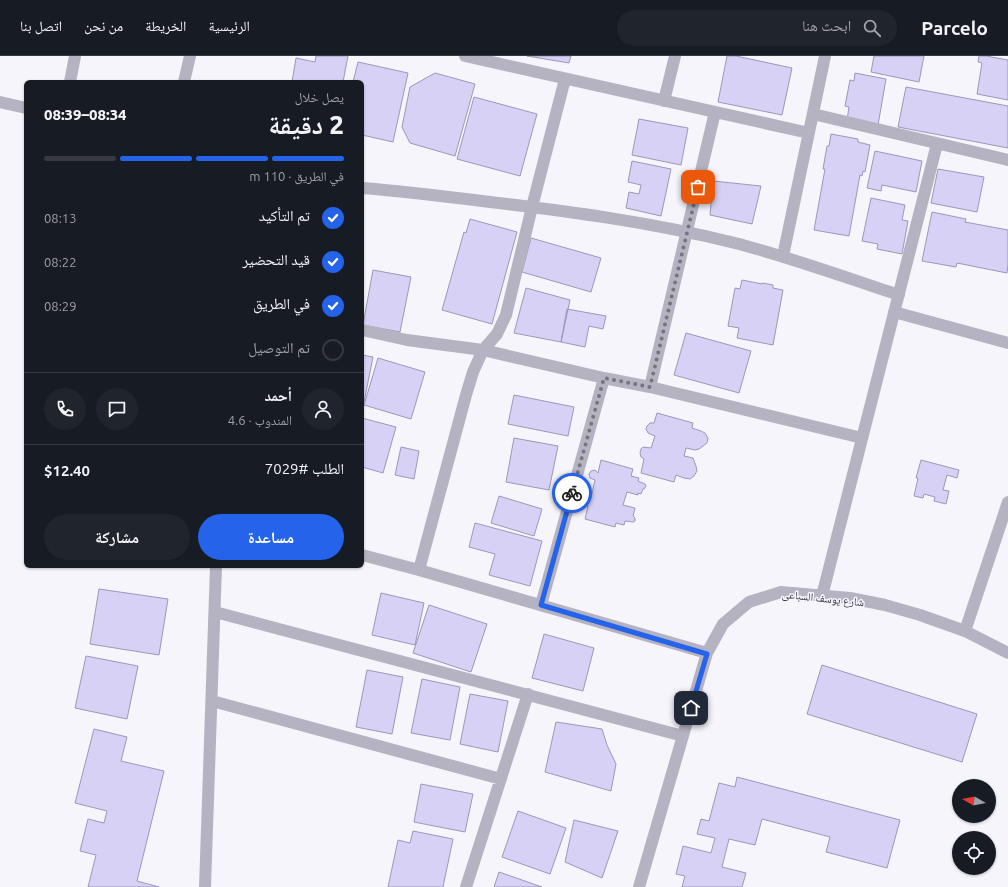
<!DOCTYPE html>
<html lang="ar">
<meta charset="utf-8">
<style>
:root{--surface:#171b24;--page:#20242c;--text:#f1f3f6;--muted:#9ea1a6;--line:#363941;--accent:#2563eb}
body{margin:0;font-family:Ubuntu,"Noto Naskh Arabic",sans-serif;background:var(--page);color:var(--text);direction:rtl;height:100vh;display:flex;flex-direction:column;font-size:15px;white-space:nowrap}
*{box-sizing:border-box;margin:0}
p{font-size:13px;color:var(--muted)}
.icon{flex:none;width:22px;height:22px;fill:none;stroke:currentColor;stroke-width:2;stroke-linecap:round;stroke-linejoin:round}
.map{position:relative;flex:1;overflow:hidden;direction:ltr}
.side{position:absolute;left:24px;top:24px;width:340px;height:488px;display:flex;flex-direction:column;background:var(--surface);border-radius:6px;box-shadow:0 1px 3px #0004;direction:rtl}
.side>*{flex:none}
.needle{width:26px;rotate:279deg}
.buttons{position:absolute;left:952px;top:723px;display:grid;gap:8px}
.buttons a{display:grid;place-items:center;width:44px;height:44px;border-radius:50%;background:var(--surface);box-shadow:0 1px 3px #0004;font-size:20px}
.pin{position:absolute;display:grid;place-items:center;width:34px;height:34px;color:#fff;margin:-17px;border-radius:8px;box-shadow:0 2px 6px #0006}
.courier{position:absolute;display:grid;place-items:center;width:40px;height:40px;margin:-20px;border:3px solid #2563eb;border-radius:50%;background:#fff;color:#222;box-shadow:0 1px 5px #0007}
.headline em{font-style:normal;font-weight:800}
.headline div{display:flex;flex-direction:column-reverse}
.headline{display:flex;align-items:center;justify-content:space-between;height:68px;padding:0 20px}
h1{font-size:26px;font-weight:800;line-height:30px}
.bar{display:grid;grid-template-columns:repeat(4,1fr);gap:6px 4px;align-content:center;height:48px;padding:0 20px}
.bar i{height:5px;border-radius:3px;background:var(--line)}
.bar .on{background:var(--accent)}
.bar p{grid-column:span 4}
.line{display:flex;align-items:center;gap:10px;padding:0 20px;border-top:1px solid var(--line)}
.line div{flex:1}
.round{display:grid;place-items:center;flex:none;width:42px;height:42px;border-radius:21px;background:var(--page)}
ol{padding:0 20px;list-style:none}
li{display:flex;align-items:center;gap:12px;height:44px}
li p{margin-inline-start:auto}
li .icon{padding:4px;border-radius:50%;background:var(--accent);color:#fff;stroke-width:4}
li:last-child{color:var(--muted)}
li i{width:22px;height:22px;border:2px solid var(--line);border-radius:50%}
.primary-button{display:flex;gap:8px;margin-top:auto;padding:8px 20px}
.primary-button a{flex:1;height:46px;border-radius:24px;background:var(--accent);color:#fff;font-size:16px;font-weight:800;line-height:46px;text-align:center}
.primary-button a+a{background:var(--page);color:var(--text)}
header{display:flex;align-items:center;gap:24px;box-sizing:border-box;height:56px;padding:0 20px;background:var(--surface);border-bottom:1px solid var(--line)}
header strong{font-size:19px}
nav{display:flex;gap:22px;margin-inline-start:auto;font-size:14px}
.search{width:280px;height:36px;background:var(--page);display:flex;align-items:center;gap:10px;box-sizing:border-box;padding:0 14px;border-radius:22px;color:var(--muted);font-size:15px}
.map>svg:first-child{display:block}
.building{fill:#d7d2f5;stroke:#9c97b8}
.lines{fill:none;stroke-linecap:round;stroke-linejoin:round}
.street{stroke:#b5b3c2;stroke-width:12}
.done{stroke:#75747f;stroke-width:4;stroke-dasharray:0 7.2}
.route{stroke:#2563eb;stroke-width:5}
.labels{text-anchor:middle;stroke-width:3;stroke-linejoin:round;paint-order:stroke}
.street-label{font-size:11px;fill:#302e3c;stroke:#f6f5fc}
</style>
<header>
<strong>Parcelo</strong>
<div class="search"><svg class="icon" aria-label="search" viewBox="0 0 24 24"><circle cx="10" cy="10" r="6"/><path d="M15 15l6 6"/></svg>ابحث هنا</div>
<nav><a>الرئيسية</a><a>الخريطة</a><a>من نحن</a><a>اتصل بنا</a></nav>
</header>
<div class="map">
<svg width="1008" height="831" viewBox="0 0 1008 831">
<rect width="100%" height="100%" fill="#f6f5fc"/>
<path class="building" d="M 316,0 L 348,0 L 343,26 L 292,26 L 296,2 L 315,6 Z
M 527,0 L 571,0 L 569,7 Z
M 727,0 L 736,0 L 792,12 L 782,59 L 718,46 Z
M 874,0 L 924,0 L 919,26 L 871,16 Z
M 979,0 L 986,0 L 1008,4 L 1008,44 L 977,38 L 982,7 L 978,6 Z
M 358,6 L 408,17 L 393,86 L 362,79 L 362,26 L 353,26 Z
M 435,17 L 475,28 L 455,100 L 410,87 L 402,71 L 410,31 Z
M 855,17 L 886,23 L 878,69 L 847,64 L 849,51 L 845,50 L 850,24 L 854,25 Z
M 906,31 L 1008,50 L 1008,92 L 898,71 Z
M 474,41 L 537,58 L 520,120 L 457,103 Z
M 639,63 L 688,72 L 681,109 L 632,99 Z
M 831,78 L 858,83 L 858,86 L 870,89 L 865,116 L 863,115 L 862,120 L 860,119 L 849,180 L 814,174 L 825,113 L 823,113 L 827,90 L 829,90 Z
M 875,95 L 922,105 L 916,136 L 882,129 L 881,135 L 867,132 Z
M 632,105 L 671,113 L 661,160 L 626,152 L 629,136 L 639,138 L 641,129 L 628,126 Z
M 938,113 L 984,121 L 977,156 L 931,147 Z
M 713,125 L 761,130 L 752,168 L 710,159 Z
M 871,142 L 905,149 L 902,164 L 908,165 L 902,198 L 877,193 L 878,188 L 862,185 Z
M 932,156 L 966,163 L 965,166 L 1008,174 L 1008,209 L 1007,217 L 957,207 L 956,211 L 922,205 Z
M 470,163 L 517,176 L 492,268 L 442,254 L 464,176 L 466,177 Z
M 531,182 L 601,202 L 591,236 L 522,216 Z
M 373,214 L 411,221 L 400,276 L 363,269 Z
M 742,224 L 762,228 L 762,227 L 773,229 L 773,232 L 783,234 L 773,289 L 737,282 L 739,272 L 728,270 L 735,232 L 740,233 Z
M 526,232 L 570,244 L 561,286 L 514,277 Z
M 567,253 L 606,260 L 603,273 L 589,270 L 585,291 L 561,286 Z
M 686,277 L 751,295 L 739,337 L 674,319 Z
M 362,299 L 373,301 L 364,346 L 362,346 Z
M 378,302 L 425,316 L 411,363 L 364,349 Z
M 514,339 L 574,351 L 568,380 L 508,368 Z
M 657,357 L 693,367 L 692,372 L 701,375 L 705,377 L 708,382 L 707,387 L 699,393 L 695,394 L 686,392 L 684,400 L 693,402 L 696,410 L 697,415 L 694,420 L 690,423 L 684,422 L 676,419 L 674,426 L 641,417 L 644,403 L 641,401 L 640,397 L 641,393 L 643,391 L 651,392 L 655,380 L 648,377 L 646,373 L 647,370 L 650,367 L 654,367 Z
M 362,362 L 396,371 L 383,417 L 362,411 Z
M 514,382 L 558,390 L 549,434 L 506,426 Z
M 401,391 L 419,395 L 414,423 L 395,419 Z
M 601,404 L 633,413 L 631,420 L 639,422 L 638,425 L 645,428 L 646,430 L 644,433 L 643,433 L 641,438 L 638,437 L 638,439 L 627,436 L 623,449 L 635,452 L 633,460 L 635,462 L 635,465 L 633,466 L 625,465 L 624,469 L 616,467 L 615,471 L 585,463 L 588,450 L 583,447 L 581,444 L 583,441 L 586,440 L 591,442 L 595,424 L 590,422 L 589,418 L 591,415 L 595,414 L 598,417 Z
M 921,404 L 959,414 L 957,422 L 947,419 L 943,434 L 949,435 L 946,448 L 934,445 L 935,441 L 924,438 L 923,442 L 914,440 L 918,422 L 916,422 Z
M 499,440 L 542,453 L 534,480 L 491,467 Z
M 475,467 L 542,485 L 530,530 L 489,519 L 495,498 L 469,491 Z
M 99,533 L 168,543 L 159,599 L 90,588 Z
M 381,537 L 424,547 L 415,589 L 372,579 Z
M 429,549 L 487,568 L 471,616 L 413,597 Z
M 544,578 L 594,592 L 583,635 L 532,622 Z
M 86,600 L 138,610 L 127,663 L 75,652 Z
M 822,609 L 977,658 L 962,706 L 807,658 Z
M 367,614 L 403,621 L 392,678 L 356,671 Z
M 422,623 L 460,631 L 450,684 L 411,677 Z
M 470,638 L 508,645 L 498,696 L 460,688 Z
M 556,666 L 602,673 L 607,689 L 616,708 L 611,735 L 545,716 Z
M 94,673 L 127,681 L 121,705 L 164,715 L 137,825 L 159,831 L 88,831 L 96,799 L 80,795 L 88,763 L 104,767 L 107,755 L 75,747 Z
M 737,721 L 900,764 L 887,812 L 826,796 L 830,781 L 762,763 L 755,789 L 729,783 L 722,811 L 746,817 L 742,831 L 682,831 L 685,820 L 676,818 L 683,790 L 711,797 L 715,782 L 697,778 L 701,763 L 709,765 L 719,727 L 735,731 Z
M 421,728 L 473,738 L 465,776 L 414,766 Z
M 518,755 L 566,772 L 550,818 L 502,801 Z
M 574,764 L 618,775 L 602,822 L 565,806 Z
M 413,775 L 453,783 L 443,831 L 388,831 L 398,784 L 410,787 Z
M 499,816 L 542,831 L 494,831 Z"/>
<g class="lines">
<path class="street" d="M 465,0 L 809,77
M 70,26 L 75,0
M 184,26 L 190,0
M 664,45 L 675,0
M 0,46 L 26,52
M 813,58 L 1008,104
M 362,132 C 402,135 442,140 482,145 C 567,155 651,166 735,187 C 790,201 844,221 899,239
M 783,200 L 825,0
M 894,256 L 1008,287
M 362,274 L 407,284 L 483,294 L 604,322 L 650,331 L 862,382
M 650,331 L 715,56
M 362,499 L 419,514 L 707,597
M 419,514 L 466,339 L 473,316 L 483,294 L 497,278 L 506,259 L 532,151 L 565,23
M 822,540 L 937,88
M 541,549 L 604,322
M 215,556 L 683,680
M 965,575 L 1008,446
M 212,645 L 501,723
M 205,831 L 216,510
M 466,831 L 528,638
M 639,831 L 707,597 L 723,568 L 749,546 L 781,536 L 850,542 L 885,549 L 920,559 L 965,575 L 1008,597"/>
</g>
<g class="lines">
<path class="done" d="M 572,437 L 604,322 L 650,331 L 698,131"/>
<path class="route" d="M 572,437 L 541,549 L 707,598 L 691,652"/>
</g>
<g class="labels">
<g class="street-label">
<text transform="translate(823 542) rotate(6)" y="4">شارع يوسف السباعى</text>
</g>
</g>
</svg>
<div class="buttons">
<a><svg class="needle" viewBox="-14 -14 28 28"><path d="M0-13l5 13h-10z" fill="#e53935"/><path d="M0 13l5-13h-10z" fill="#9ea1a6"/></svg></a>
<a><svg class="icon" aria-label="locate" viewBox="0 0 24 24"><circle cx="12" cy="12" r="6"/><path d="M12 2v4M12 18v4M2 12h4M18 12h4"/></svg></a>
</div>
<div class="pin" style="left:698px;top:131px;background:#ea580c"><svg class="icon" aria-label="bag" viewBox="0 0 24 24"><path d="M5 8h14l-1 12H6zM9 8a3 3 0 0 1 6 0"/></svg></div>
<div class="pin" style="left:691px;top:652px;background:#1f2937"><svg class="icon" aria-label="home" viewBox="0 0 24 24"><path d="M3 11l9-7 9 7M6 9v11h12V9"/></svg></div>
<div class="courier" style="left:572px;top:437px"><svg class="icon" aria-label="bike" viewBox="0 0 24 24"><circle cx="6" cy="16" r="4"/><circle cx="18" cy="16" r="4"/><path d="M6 16l4-8h5l3 8M10 8l3 8H6M13 5h3"/></svg></div>
<section class="side">
<div class="headline"><div><h1>2 دقيقة</h1><p>يصل خلال</p></div><em>08:34–08:39</em></div>
<div class="bar"><i class="on"></i><i class="on"></i><i class="on"></i><i></i><p>في الطريق · 110 m</p></div>
<ol>
<li><svg class="icon" aria-label="check" viewBox="0 0 24 24"><path d="M5 12l5 5 9-10"/></svg>تم التأكيد<p>08:13</p></li>
<li><svg class="icon" aria-label="check" viewBox="0 0 24 24"><path d="M5 12l5 5 9-10"/></svg>قيد التحضير<p>08:22</p></li>
<li><svg class="icon" aria-label="check" viewBox="0 0 24 24"><path d="M5 12l5 5 9-10"/></svg>في الطريق<p>08:29</p></li>
<li><i></i>تم التوصيل</li>
</ol>
<div class="line" style="height:72px"><a class="round"><svg class="icon" aria-label="person" viewBox="0 0 24 24"><circle cx="12" cy="8" r="4"/><path d="M4 21q1-7 8-7t8 7"/></svg></a><div><b>أحمد</b><p>المندوب · 4.6</p></div><a class="round"><svg class="icon" aria-label="chat" viewBox="0 0 24 24"><path d="M4 5h16v11H9l-5 4z"/></svg></a><a class="round"><svg class="icon" aria-label="phone" viewBox="0 0 24 24"><path d="M5 4h4l2 5-3 2q2 4 5 5l2-3 5 2v4C11 20 4 13 5 4z"/></svg></a></div>
<div class="line" style="height:52px"><div>الطلب #7029</div><b>$12.40</b></div>
<div class="primary-button"><a>مساعدة</a><a>مشاركة</a></div>
</section>
</div>
